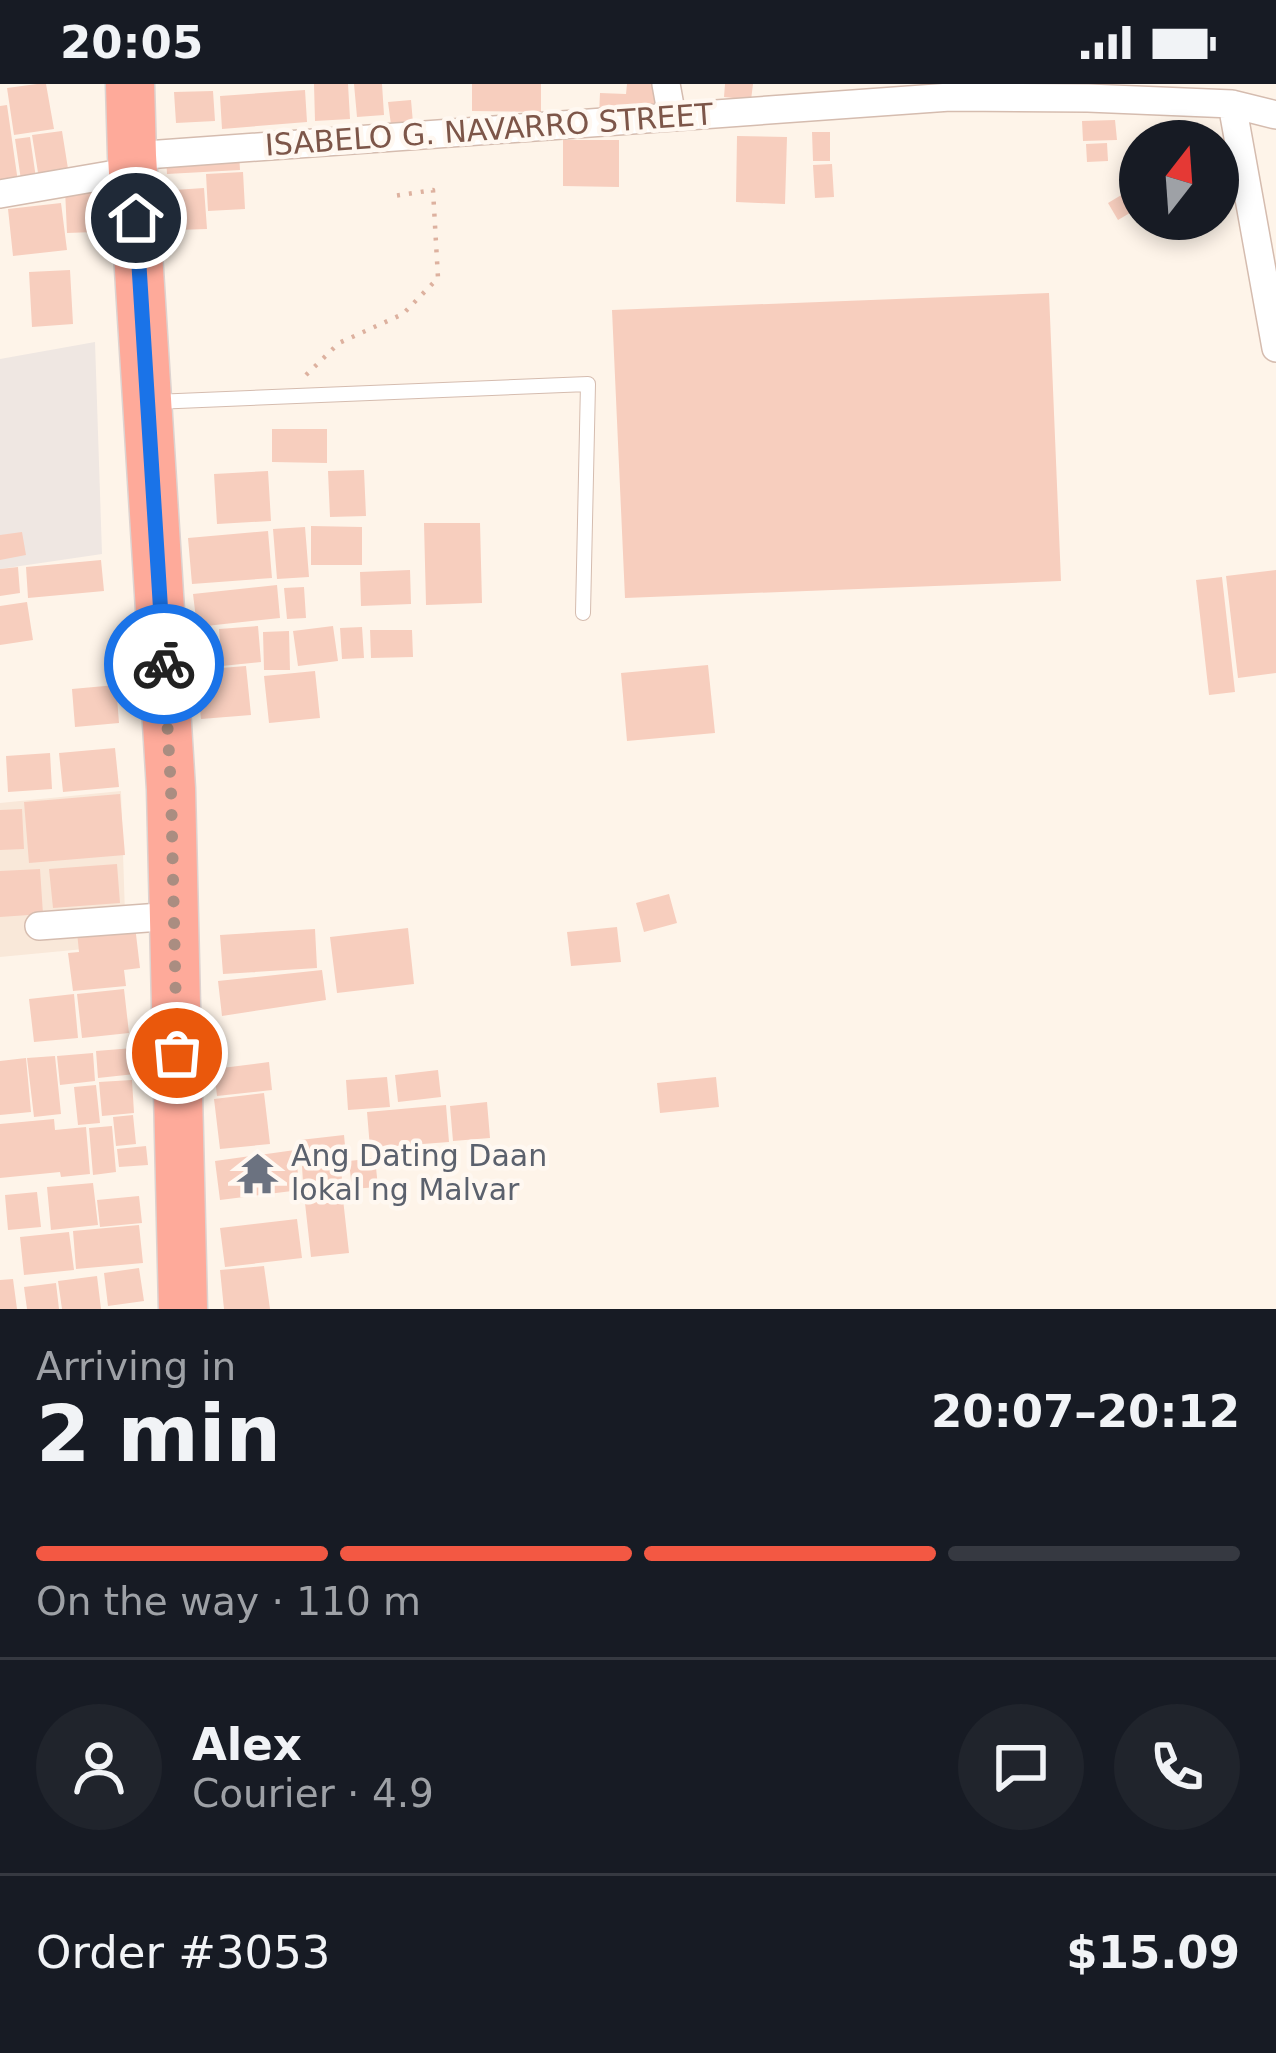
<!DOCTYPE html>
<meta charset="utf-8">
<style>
:root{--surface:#171b24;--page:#20242c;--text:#f1f3f6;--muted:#9ea1a6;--line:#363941;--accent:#f35843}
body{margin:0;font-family:"DejaVu Sans",sans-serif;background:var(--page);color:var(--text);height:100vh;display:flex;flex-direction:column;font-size:45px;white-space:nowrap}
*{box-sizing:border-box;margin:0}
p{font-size:39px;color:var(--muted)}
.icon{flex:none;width:66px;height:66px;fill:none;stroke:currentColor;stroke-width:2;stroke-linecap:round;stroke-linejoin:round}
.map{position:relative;height:1225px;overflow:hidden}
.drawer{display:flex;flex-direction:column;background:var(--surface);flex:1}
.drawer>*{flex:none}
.needle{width:78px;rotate:17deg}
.buttons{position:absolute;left:1119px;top:36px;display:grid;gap:24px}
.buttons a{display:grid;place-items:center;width:120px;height:120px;border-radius:50%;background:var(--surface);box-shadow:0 6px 18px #0003;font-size:60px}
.pin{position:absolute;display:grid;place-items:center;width:102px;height:102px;color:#fff;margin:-51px;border:6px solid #fff;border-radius:50%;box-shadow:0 3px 12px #0007}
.courier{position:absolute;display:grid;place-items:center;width:120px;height:120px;margin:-60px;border:9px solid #1a73e8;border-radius:50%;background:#fff;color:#222;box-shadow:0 3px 15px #0007}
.summary em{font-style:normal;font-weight:600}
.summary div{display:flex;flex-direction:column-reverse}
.summary{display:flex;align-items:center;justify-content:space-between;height:204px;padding:0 36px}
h1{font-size:78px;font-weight:600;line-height:90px}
.bar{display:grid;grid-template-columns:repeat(4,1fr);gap:18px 12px;align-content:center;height:144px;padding:0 36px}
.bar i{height:15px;border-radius:9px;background:var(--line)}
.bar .on{background:var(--accent)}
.bar p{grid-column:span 4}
.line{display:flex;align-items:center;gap:30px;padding:0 36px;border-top:3px solid var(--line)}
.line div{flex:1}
.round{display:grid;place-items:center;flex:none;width:126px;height:126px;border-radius:63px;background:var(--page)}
.status{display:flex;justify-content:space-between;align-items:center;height:84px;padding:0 60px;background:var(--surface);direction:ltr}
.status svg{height:33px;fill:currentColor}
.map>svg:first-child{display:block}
.residential{fill:#f9e8d9}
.industrial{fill:#efe7e2}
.building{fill:#f7cebe}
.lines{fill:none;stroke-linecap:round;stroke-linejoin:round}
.lane-casing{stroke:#d5bcaf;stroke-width:16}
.street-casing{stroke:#d5bcaf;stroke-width:30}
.highway-casing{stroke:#ddd3d0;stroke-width:51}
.path{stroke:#ddb19f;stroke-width:4.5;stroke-dasharray:3 9;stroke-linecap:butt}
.lane{stroke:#fff;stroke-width:14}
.street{stroke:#fff;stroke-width:27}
.highway{stroke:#feaa9a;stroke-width:48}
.done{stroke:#aa8d81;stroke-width:12;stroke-dasharray:0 21.6}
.route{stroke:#1a73e8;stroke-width:15}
.labels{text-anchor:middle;stroke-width:9;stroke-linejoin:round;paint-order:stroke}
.street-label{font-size:30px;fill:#7d5649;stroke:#fff8f1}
.worship-label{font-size:30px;fill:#5b616d;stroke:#fff8f1;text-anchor:start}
</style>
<div class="status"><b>20:05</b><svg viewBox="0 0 49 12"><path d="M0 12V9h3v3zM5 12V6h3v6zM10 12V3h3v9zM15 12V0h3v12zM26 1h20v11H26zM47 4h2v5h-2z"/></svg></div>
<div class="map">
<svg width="1276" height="1225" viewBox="0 0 1276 1225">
<rect width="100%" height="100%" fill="#fef4e9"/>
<path class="residential" d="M 121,707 L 126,861 L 0,873 L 0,719 Z"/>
<path class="industrial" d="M 95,258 L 102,470 L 0,485 L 0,275 Z"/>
<path class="building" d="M 37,0 L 46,0 L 54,45 L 14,51 L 7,4 Z
M 314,0 L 348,0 L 350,35 L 315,37 Z
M 354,0 L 382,0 L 384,31 L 357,33 Z
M 472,0 L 541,0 L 541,28 L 472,27 Z
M 627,0 L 659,0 L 657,23 L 627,20 L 626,32 L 599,31 L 600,9 L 626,10 Z
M 725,0 L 753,0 L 751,16 L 724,13 Z
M 305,6 L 307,38 L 222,45 L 220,12 Z
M 213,7 L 215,37 L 176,39 L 174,8 Z
M 411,16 L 413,39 L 391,41 L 388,18 Z
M 7,21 L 18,98 L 0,101 L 0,22 Z
M 1115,36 L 1117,56 L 1083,57 L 1082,37 Z
M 62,47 L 69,91 L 39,95 L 32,51 Z
M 812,48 L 830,48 L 830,77 L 813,77 Z
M 737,52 L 787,53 L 785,120 L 736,118 Z
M 30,53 L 36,94 L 21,96 L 15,55 Z
M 563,56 L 619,56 L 619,103 L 563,102 Z
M 1107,59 L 1108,77 L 1087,78 L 1086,60 Z
M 239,68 L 240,86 L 167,90 L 166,72 Z
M 832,80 L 834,113 L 815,114 L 813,81 Z
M 243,88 L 245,125 L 208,127 L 206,90 Z
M 1138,101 L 1140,123 L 1118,136 L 1108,119 Z
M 93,104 L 95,148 L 67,149 L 65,105 Z
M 204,104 L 207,145 L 177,146 L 174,106 Z
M 61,119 L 67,166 L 13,172 L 8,125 Z
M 70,186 L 73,240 L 32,243 L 29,188 Z
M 1049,209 L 1061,497 L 625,514 L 612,226 Z
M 272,345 L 327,345 L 327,379 L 272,378 Z
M 364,386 L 366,432 L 330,433 L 328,387 Z
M 268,387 L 271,437 L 217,440 L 214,390 Z
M 424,439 L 480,439 L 482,519 L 426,521 Z
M 311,442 L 362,443 L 362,481 L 311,481 Z
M 305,443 L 309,493 L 277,495 L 273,445 Z
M 268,447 L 272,494 L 192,500 L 188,454 Z
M 22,448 L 26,471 L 0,476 L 0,451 Z
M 101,476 L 104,507 L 28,514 L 26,483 Z
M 18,483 L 20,509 L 0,512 L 0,485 Z
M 410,486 L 411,520 L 361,522 L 360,488 Z
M 1276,486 L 1276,589 L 1238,594 L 1226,492 Z
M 1222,493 L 1235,608 L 1209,611 L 1196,496 Z
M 277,501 L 280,534 L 197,543 L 193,510 Z
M 304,503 L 306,534 L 287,535 L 284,504 Z
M 27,518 L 33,556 L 0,561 L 0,522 Z
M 258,542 L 261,578 L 222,582 L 219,545 Z
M 333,542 L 338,577 L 298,582 L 293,547 Z
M 362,543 L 364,574 L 342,575 L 340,544 Z
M 370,546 L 412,546 L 413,573 L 371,574 Z
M 289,547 L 290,586 L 264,586 L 263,548 Z
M 214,548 L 217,577 L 191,580 L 187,551 Z
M 708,581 L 715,649 L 627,657 L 621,589 Z
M 246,582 L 251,631 L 201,635 L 196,586 Z
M 315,587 L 320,634 L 269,639 L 264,592 Z
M 116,601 L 119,639 L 75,643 L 72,605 Z
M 115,664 L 119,703 L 63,708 L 59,669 Z
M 50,669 L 52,705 L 8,708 L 6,672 Z
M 120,710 L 125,771 L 29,779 L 24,718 Z
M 22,725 L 24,765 L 0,766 L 0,726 Z
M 117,780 L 120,819 L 53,824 L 49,785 Z
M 40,785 L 43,830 L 0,833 L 0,787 Z
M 669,810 L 677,839 L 644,848 L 636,819 Z
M 135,842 L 140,884 L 124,886 L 126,902 L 73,907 L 68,869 L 79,868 L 77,848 Z
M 617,843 L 621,878 L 571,882 L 567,848 Z
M 408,844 L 414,900 L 337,909 L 330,853 Z
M 315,845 L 317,884 L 223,890 L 220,851 Z
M 322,886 L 326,916 L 222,932 L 218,897 Z
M 124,905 L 129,949 L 82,954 L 77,910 Z
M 74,910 L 78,954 L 34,958 L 29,915 Z
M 133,964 L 135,990 L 98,994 L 96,967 Z
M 93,969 L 95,997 L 60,1001 L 57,972 Z
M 55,972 L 61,1030 L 34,1033 L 27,974 Z
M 26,974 L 31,1028 L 0,1031 L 0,977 Z
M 269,978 L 272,1006 L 217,1012 L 214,985 Z
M 438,986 L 441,1013 L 398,1018 L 395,991 Z
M 387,993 L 390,1023 L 348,1026 L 346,996 Z
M 716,993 L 719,1023 L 660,1029 L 657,999 Z
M 132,996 L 134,1029 L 102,1032 L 99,998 Z
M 96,1001 L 100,1039 L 78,1041 L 74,1003 Z
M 264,1009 L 270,1060 L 220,1065 L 214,1015 Z
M 487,1018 L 490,1054 L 453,1057 L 450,1022 Z
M 446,1021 L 449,1058 L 370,1064 L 367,1028 Z
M 133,1031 L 136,1060 L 116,1062 L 113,1033 Z
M 54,1035 L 55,1046 L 86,1043 L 90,1090 L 61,1093 L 60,1088 L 0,1094 L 0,1040 Z
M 112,1042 L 116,1088 L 93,1091 L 89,1044 Z
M 344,1051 L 346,1072 L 303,1077 L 300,1056 Z
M 146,1062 L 148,1081 L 119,1083 L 117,1065 Z
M 295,1066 L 300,1106 L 220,1116 L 215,1077 Z
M 375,1074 L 378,1103 L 352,1105 L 349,1077 Z
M 341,1080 L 343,1113 L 304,1115 L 302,1082 Z
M 93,1099 L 98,1141 L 51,1146 L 47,1103 Z
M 37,1108 L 41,1143 L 8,1146 L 5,1111 Z
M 139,1112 L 142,1139 L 100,1143 L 97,1116 Z
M 343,1115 L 349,1169 L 311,1173 L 305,1119 Z
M 297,1135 L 302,1174 L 225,1183 L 220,1144 Z
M 139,1141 L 143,1179 L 76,1185 L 73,1147 Z
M 69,1148 L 74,1186 L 24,1191 L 20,1153 Z
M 264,1182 L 270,1225 L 224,1225 L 220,1186 Z
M 139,1184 L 144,1217 L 108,1222 L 104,1189 Z
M 97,1192 L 101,1225 L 62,1225 L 58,1197 Z
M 13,1195 L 17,1225 L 0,1225 L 0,1196 Z
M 56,1199 L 59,1225 L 27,1225 L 24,1203 Z"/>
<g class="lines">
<defs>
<path id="lane" d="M 154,318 L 588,300 L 583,529"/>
<path id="street" d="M 666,0 L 672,33
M 1232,20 L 1276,264
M 132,72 L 950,13 L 1088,14 L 1232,20 L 1276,31
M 0,110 L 133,87
M 39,842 L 174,832"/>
<path id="highway" d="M 130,0 L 132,72 L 171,705 L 183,1225"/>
</defs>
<use href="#lane" class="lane-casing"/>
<use href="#street" class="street-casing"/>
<use href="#highway" class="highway-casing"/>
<path class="path" d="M 306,291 L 339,259 L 403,230 L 438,194 L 433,106 L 394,112"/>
<use href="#lane" class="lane"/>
<use href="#street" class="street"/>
<use href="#highway" class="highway"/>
</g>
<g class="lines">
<path class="done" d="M 164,580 L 171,705 L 177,969"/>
<path class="route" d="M 136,134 L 164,580"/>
</g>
<defs>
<symbol id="temple-bare" viewBox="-9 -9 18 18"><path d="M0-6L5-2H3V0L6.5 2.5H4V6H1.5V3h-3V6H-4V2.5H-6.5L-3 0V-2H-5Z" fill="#6b7280" stroke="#fff8f1" stroke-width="2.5" paint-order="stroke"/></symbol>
</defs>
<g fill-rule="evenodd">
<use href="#temple-bare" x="228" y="1060" width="59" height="59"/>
</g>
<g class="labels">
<g class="street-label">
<text transform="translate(489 46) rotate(-4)" y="10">ISABELO G. NAVARRO STREET</text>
</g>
<g class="worship-label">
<text x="291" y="1082">Ang Dating Daan<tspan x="291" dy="34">lokal ng Malvar</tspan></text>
</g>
</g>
</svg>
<div class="buttons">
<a><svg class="needle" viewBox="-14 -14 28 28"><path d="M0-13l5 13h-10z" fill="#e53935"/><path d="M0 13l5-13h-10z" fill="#9ea1a6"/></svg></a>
</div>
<div class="pin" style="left:177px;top:969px;background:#ea580c"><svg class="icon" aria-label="bag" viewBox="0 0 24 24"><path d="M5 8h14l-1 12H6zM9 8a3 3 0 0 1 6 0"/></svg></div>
<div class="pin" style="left:136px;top:134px;background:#1f2937"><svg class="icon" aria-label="home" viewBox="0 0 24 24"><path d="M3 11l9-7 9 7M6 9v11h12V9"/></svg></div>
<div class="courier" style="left:164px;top:580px"><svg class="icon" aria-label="bike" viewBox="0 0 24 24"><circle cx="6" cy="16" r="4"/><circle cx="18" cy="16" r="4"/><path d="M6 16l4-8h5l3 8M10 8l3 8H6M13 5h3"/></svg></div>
</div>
<section class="drawer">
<div class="summary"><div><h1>2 min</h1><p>Arriving in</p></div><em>20:07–20:12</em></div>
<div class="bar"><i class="on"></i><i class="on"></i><i class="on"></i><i></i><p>On the way · 110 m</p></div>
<div class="line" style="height:216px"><a class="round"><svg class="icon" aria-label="person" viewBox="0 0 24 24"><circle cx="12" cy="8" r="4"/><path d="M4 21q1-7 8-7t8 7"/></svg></a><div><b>Alex</b><p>Courier · 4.9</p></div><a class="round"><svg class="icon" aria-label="chat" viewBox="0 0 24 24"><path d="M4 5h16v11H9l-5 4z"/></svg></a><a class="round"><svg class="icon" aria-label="phone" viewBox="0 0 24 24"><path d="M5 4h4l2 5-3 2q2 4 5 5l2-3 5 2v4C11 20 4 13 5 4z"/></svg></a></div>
<div class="line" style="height:156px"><div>Order #3053</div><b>$15.09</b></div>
</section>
